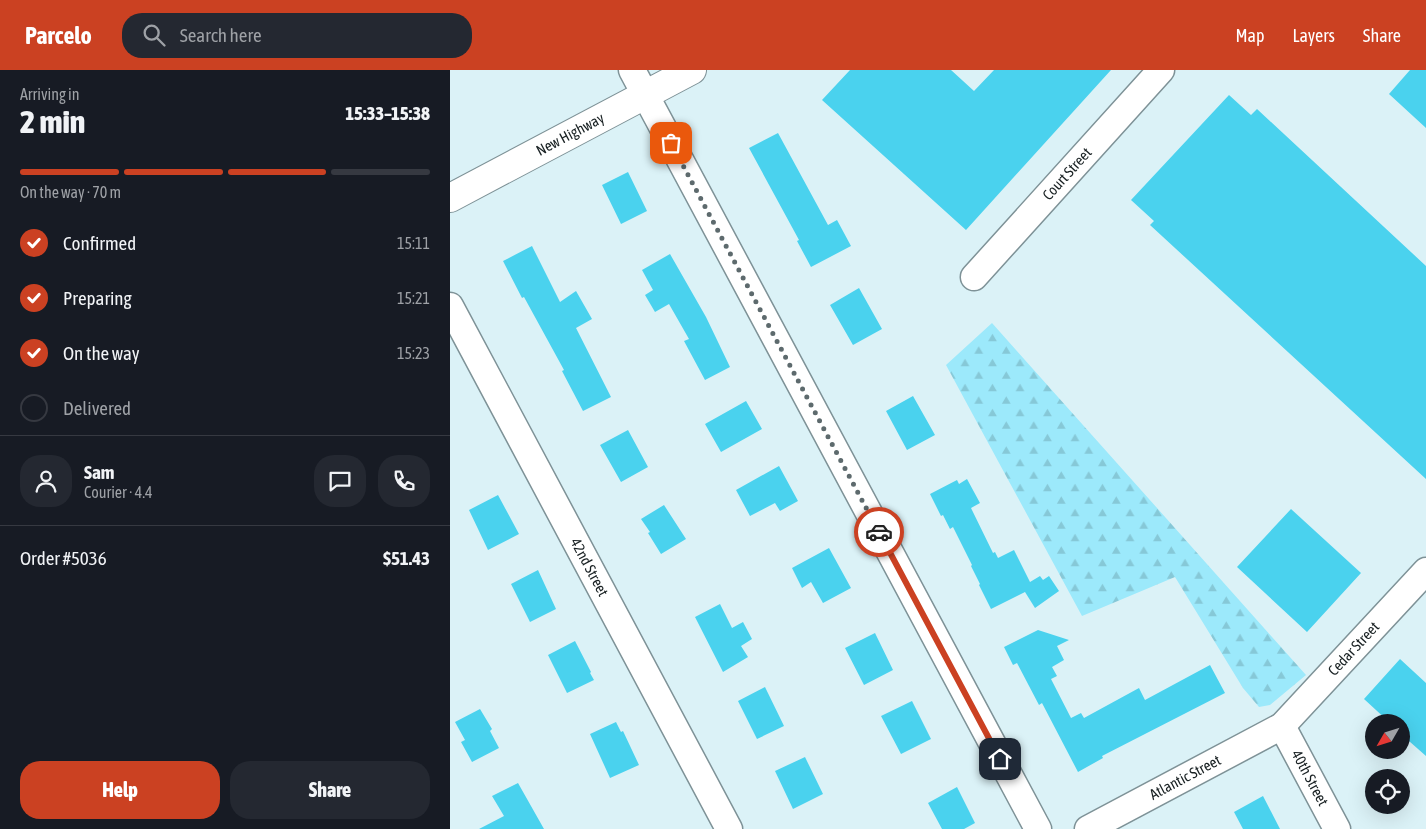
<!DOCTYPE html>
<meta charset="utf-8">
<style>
:root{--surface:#171b24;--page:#242831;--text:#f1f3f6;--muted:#9ea1a6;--line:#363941;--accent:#cb4122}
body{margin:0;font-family:"Asap Condensed",sans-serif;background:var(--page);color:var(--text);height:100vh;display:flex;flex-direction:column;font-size:19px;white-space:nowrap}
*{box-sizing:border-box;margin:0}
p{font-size:16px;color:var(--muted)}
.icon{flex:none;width:28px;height:28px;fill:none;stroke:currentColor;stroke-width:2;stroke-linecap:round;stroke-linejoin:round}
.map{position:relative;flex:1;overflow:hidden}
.sheet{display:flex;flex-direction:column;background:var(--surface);width:450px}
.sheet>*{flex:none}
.needle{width:32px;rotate:231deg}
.fabs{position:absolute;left:915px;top:644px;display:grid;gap:10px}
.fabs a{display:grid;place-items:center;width:45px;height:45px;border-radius:50%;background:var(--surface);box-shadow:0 5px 20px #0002;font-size:25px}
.pin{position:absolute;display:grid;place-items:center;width:42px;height:42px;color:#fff;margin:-21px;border-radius:10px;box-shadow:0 2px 8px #0006}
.courier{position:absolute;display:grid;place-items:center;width:50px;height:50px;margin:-25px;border:4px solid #cb4122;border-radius:50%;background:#fff;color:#222;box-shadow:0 1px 6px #0007}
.headline em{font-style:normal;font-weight:800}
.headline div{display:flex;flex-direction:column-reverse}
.headline{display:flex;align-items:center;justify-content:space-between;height:85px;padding:0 20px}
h1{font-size:32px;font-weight:800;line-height:38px}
.bar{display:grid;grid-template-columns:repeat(4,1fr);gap:8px 5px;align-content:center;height:60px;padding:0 20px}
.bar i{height:6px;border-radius:4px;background:var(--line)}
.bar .selected{background:var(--accent)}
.bar p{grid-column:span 4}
.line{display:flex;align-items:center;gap:12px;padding:0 20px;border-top:1px solid var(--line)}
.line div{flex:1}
.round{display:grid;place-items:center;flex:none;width:52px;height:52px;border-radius:20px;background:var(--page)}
ol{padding:0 20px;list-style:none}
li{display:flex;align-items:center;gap:15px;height:55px}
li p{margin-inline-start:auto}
li .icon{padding:5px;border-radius:50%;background:var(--accent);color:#fff;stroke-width:4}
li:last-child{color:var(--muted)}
li i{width:28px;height:28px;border:2px solid var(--line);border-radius:50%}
.primary-button{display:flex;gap:10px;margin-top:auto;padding:10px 20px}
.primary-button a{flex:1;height:58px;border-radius:20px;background:var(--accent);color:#fff;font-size:20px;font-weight:800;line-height:58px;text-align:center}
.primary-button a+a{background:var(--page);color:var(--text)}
header{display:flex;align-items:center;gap:30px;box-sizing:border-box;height:70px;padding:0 25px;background:var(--accent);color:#fff}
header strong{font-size:24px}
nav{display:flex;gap:28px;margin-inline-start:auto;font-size:18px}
.search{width:350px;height:45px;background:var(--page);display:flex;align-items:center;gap:12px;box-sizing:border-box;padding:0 18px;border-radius:20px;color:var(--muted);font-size:19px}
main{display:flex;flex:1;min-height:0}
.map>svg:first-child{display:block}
.forest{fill:url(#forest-firs)}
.building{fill:#4ad2ee}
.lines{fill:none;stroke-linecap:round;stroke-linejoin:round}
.minor-casing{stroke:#7e9297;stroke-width:29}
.secondary-casing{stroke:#7e9297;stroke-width:30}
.minor{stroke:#fff;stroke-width:26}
.secondary{stroke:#fff;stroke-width:28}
.done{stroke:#5d6a6d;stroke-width:5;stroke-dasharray:0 9}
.route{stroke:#cb4122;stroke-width:6}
.labels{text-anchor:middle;stroke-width:4;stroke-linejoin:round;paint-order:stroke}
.street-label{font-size:15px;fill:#192123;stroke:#dbf2f7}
</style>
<header>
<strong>Parcelo</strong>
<div class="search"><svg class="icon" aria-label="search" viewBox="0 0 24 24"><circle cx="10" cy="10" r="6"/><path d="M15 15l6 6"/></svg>Search here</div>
<nav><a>Map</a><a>Layers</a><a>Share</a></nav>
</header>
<main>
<section class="sheet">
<div class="headline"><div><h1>2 min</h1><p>Arriving in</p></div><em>15:33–15:38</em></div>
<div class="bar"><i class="selected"></i><i class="selected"></i><i class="selected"></i><i></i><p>On the way · 70 m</p></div>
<ol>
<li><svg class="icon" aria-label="check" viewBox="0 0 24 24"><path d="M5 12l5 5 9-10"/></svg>Confirmed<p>15:11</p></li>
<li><svg class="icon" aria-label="check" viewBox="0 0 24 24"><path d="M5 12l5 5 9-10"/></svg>Preparing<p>15:21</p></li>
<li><svg class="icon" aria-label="check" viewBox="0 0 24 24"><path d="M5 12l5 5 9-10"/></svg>On the way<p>15:23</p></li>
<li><i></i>Delivered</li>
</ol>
<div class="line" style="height:90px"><a class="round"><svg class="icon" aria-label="person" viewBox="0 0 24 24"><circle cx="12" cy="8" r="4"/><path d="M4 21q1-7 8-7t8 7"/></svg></a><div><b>Sam</b><p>Courier · 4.4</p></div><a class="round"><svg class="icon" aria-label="chat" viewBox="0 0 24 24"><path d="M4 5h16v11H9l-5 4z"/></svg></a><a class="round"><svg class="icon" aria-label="phone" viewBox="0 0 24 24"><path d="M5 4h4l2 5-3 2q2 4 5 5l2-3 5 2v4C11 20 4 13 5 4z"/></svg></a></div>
<div class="line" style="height:65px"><div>Order #5036</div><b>$51.43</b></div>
<div class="primary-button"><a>Help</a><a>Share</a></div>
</section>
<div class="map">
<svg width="976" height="759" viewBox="0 0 976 759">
<defs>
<pattern id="forest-firs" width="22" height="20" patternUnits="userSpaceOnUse" patternTransform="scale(1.25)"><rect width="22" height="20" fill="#9ce9fb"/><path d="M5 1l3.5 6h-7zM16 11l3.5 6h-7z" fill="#86c8d7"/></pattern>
</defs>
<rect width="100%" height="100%" fill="#dbf2f7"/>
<path class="forest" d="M 542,253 L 856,605 L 820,635 L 809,637 L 793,618 L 725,507 L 632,546 L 496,295 Z"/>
<path class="building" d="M 400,0 L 501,0 L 524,21 L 544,0 L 661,0 L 516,160 L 372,30 Z
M 960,0 L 976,0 L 976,58 L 939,24 Z
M 779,25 L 801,45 L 807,39 L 976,196 L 976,409 L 700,155 L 704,151 L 681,130 Z
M 328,63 L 378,155 L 387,150 L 401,176 L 361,197 L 347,171 L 349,170 L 299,78 Z
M 178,102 L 197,141 L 171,154 L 152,115 Z
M 82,176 L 110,232 L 126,221 L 142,249 L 126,258 L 161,327 L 133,341 L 112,301 L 114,300 L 74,227 L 72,228 L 53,191 Z
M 220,184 L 256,247 L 280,297 L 255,310 L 234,271 L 239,269 L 219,234 L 205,242 L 195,225 L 203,220 L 192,200 Z
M 409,218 L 432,259 L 403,275 L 380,235 Z
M 463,326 L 485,365 L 457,380 L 436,341 Z
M 296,331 L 312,359 L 271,382 L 255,354 Z
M 178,360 L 198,397 L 171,412 L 150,375 Z
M 329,396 L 348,431 L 330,441 L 325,433 L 300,446 L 286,420 Z
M 517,409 L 530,433 L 521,438 L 543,483 L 545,482 L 548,488 L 564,480 L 580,512 L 590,506 L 593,510 L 599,506 L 609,521 L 585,538 L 575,522 L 541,539 L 529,515 L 530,514 L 521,496 L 522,495 L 503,457 L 500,459 L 493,445 L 491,446 L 480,424 L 507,410 L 509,414 Z
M 48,425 L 69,464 L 38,480 L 19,440 Z
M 214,435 L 236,469 L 211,484 L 198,463 L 200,462 L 191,449 Z
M 841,439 L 911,503 L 857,562 L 787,497 Z
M 379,478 L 401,518 L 373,533 L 361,512 L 352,518 L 342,498 Z
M 88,500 L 106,539 L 80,552 L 61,514 Z
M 270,534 L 282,558 L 293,552 L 302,569 L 291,576 L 298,587 L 273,602 L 245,547 Z
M 588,560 L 619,570 L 607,576 L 614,590 L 602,597 L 607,606 L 601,609 L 621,648 L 631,643 L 634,648 L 689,618 L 695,630 L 760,595 L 775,623 L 652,686 L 653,688 L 628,702 L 592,633 L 589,635 L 567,593 L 563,595 L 554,577 Z
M 425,563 L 443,600 L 414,615 L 395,578 Z
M 125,571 L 141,602 L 140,603 L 144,610 L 117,623 L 98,585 Z
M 950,589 L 976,613 L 976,686 L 951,664 L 951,652 L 939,652 L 914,629 Z
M 315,617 L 334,656 L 307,669 L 288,631 Z
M 462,631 L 481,669 L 451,684 L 431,646 Z
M 30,639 L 42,659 L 40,661 L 49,678 L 22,692 L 11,672 L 15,670 L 5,652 Z
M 166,652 L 171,662 L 173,661 L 189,695 L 160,708 L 140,664 Z
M 355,687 L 373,724 L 343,739 L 325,701 Z
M 68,713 L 94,759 L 29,759 L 54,746 L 42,726 Z
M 507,717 L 525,753 L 514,759 L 492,759 L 478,733 Z
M 813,726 L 830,759 L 793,759 L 784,742 Z"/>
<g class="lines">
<defs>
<g id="minor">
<path d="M 182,0 L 588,759"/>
<path id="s1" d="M 524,207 L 711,0"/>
<path id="s2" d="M 0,236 L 279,759"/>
<path id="s3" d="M 832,656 L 887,759"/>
<path id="s4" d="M 638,759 L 832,656 L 976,501"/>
</g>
<g id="secondary">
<path id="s5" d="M 0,128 L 242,0"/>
</g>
</defs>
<use href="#minor" class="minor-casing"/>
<use href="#secondary" class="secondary-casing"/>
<use href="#minor" class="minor"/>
<use href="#secondary" class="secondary"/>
</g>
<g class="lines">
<path class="done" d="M 221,73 L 429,462"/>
<path class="route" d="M 429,462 L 550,689"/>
</g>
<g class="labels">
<g class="street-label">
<text dy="5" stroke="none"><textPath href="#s5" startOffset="136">New Highway</textPath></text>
<text dy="5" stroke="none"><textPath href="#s1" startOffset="139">Court Street</textPath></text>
<text dy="5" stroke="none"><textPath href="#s2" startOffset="296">42nd Street</textPath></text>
<text dy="5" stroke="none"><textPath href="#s4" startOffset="325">Cedar Street</textPath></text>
<text dy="5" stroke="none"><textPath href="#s4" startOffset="110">Atlantic Street</textPath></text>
<text dy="5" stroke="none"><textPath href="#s3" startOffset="59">40th Street</textPath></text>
</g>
</g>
</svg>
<div class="fabs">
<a><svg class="needle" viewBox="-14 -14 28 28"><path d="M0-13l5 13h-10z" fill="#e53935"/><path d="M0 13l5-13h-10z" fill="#9ea1a6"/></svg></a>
<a><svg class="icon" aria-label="locate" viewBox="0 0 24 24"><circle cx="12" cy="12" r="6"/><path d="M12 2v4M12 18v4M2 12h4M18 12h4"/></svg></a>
</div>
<div class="pin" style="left:221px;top:73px;background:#ea580c"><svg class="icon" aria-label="bag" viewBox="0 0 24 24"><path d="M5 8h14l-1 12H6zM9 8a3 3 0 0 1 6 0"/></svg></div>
<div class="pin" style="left:550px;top:689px;background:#1f2937"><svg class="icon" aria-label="home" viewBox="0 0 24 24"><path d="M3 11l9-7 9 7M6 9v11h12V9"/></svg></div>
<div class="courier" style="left:429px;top:462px"><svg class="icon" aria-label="car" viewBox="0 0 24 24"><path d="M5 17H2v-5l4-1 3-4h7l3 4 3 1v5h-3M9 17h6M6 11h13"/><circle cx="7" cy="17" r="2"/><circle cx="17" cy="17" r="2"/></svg></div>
</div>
</main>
